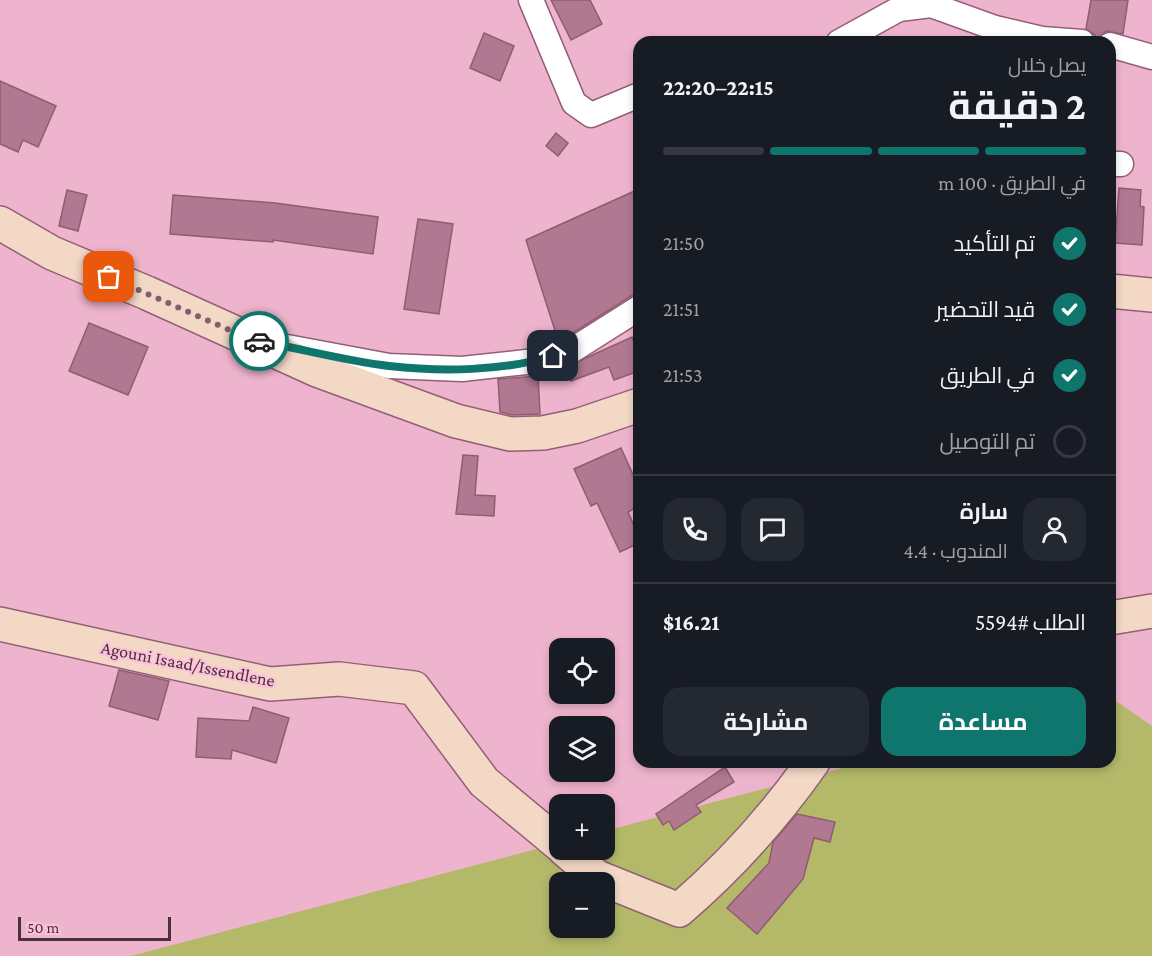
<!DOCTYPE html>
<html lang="ar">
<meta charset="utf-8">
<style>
:root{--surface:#171b24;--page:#242831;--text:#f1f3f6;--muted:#9ea1a6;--line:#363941;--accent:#0f766e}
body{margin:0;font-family:"Crimson Pro",Cairo,serif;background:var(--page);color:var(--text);direction:rtl;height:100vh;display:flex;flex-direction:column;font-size:22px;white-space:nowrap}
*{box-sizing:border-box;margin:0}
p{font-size:20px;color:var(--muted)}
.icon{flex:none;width:33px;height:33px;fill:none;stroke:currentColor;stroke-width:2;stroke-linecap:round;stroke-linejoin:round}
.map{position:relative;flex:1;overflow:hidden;direction:ltr}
.sheet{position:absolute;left:633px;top:36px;width:483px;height:732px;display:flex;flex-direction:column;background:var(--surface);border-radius:18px;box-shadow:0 3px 9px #0003;direction:rtl}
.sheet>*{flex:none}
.fabs{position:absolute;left:549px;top:638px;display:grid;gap:12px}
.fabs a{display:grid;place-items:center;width:66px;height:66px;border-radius:12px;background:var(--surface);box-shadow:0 3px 9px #0003;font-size:30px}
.scale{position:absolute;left:18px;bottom:15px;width:153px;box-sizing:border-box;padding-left:6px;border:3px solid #48313b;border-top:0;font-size:16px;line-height:21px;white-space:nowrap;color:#48313b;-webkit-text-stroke:4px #fdc1da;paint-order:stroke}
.pin{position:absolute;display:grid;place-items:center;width:51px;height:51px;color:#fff;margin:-26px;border-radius:12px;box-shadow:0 3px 9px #0006}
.courier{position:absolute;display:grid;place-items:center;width:60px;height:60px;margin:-30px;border:4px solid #0f766e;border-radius:50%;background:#fff;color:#222;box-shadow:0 2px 8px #0007}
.summary em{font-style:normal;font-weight:700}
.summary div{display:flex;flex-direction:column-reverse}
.summary{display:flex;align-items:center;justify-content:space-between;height:102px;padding:0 30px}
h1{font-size:39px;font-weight:700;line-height:45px}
.bar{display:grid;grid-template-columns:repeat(4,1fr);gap:9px 6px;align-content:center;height:72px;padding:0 30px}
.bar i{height:8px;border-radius:4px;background:var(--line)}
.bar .active{background:var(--accent)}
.bar p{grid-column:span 4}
.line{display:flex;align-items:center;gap:15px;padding:0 30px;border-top:2px solid var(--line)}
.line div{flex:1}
.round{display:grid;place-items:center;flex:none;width:63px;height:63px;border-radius:18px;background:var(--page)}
ol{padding:0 30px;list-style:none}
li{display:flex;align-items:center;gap:18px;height:66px}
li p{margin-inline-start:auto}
li .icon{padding:6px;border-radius:50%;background:var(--accent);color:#fff;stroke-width:4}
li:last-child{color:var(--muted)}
li i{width:33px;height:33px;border:3px solid var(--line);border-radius:50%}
.primary-button{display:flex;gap:12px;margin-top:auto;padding:12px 30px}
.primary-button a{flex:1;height:69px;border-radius:18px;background:var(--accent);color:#fff;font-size:24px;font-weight:700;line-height:69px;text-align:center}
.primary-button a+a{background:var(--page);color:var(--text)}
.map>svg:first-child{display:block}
.green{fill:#b3b969;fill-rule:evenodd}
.building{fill:#b07991;stroke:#905c72;stroke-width:1.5}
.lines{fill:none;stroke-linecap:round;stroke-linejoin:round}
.street-casing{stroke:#935f76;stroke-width:27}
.secondary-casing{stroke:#935f76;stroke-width:36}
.street{stroke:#fff;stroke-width:24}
.secondary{stroke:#f3d8c6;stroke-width:33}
.done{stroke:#825f6e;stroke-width:6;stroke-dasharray:0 10.8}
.route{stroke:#0f766e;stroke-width:8}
.labels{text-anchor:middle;stroke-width:4.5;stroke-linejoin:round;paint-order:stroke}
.street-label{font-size:18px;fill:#48313b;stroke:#fdc1da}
</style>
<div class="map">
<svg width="1152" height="956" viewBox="0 0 1152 956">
<rect width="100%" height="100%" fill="#efb4cd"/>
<path class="green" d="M 1110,697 L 1152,726 L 1152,956 L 131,956 L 559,843 L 560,849 L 604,849 L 605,831 L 865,762 L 1110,762 ZM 560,882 L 604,882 L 604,927 L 560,927 Z"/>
<path class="building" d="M 551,0 L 590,0 L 602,24 L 571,40 Z
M 1091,0 L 1128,0 L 1123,34 L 1106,31 L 1096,41 L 1095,35 L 1086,29 Z
M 484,33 L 514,46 L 500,81 L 470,68 Z
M 0,81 L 56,106 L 38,147 L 23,140 L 18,152 L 0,144 Z
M 556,133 L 568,143 L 558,156 L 546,146 Z
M 1119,188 L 1141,190 L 1140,206 L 1144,207 L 1142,245 L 1115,243 Z
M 639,189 L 639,294 L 631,296 L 565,338 L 558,340 L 526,240 Z
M 67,190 L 87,195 L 78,231 L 59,226 Z
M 173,195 L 275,203 L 378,217 L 373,254 L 273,240 L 273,242 L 170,234 Z
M 418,219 L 453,224 L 439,314 L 404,309 Z
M 89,323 L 148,347 L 128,395 L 69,371 Z
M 632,337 L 639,355 L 639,371 L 614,380 L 609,367 L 571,381 L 566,367 Z
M 538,376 L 540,414 L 512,415 L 500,412 L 498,379 Z
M 621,448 L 639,488 L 639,506 L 628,512 L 639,537 L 639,543 L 620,552 L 597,503 L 591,506 L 574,469 Z
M 463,455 L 478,456 L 475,495 L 495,496 L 494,516 L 456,514 Z
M 119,670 L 169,681 L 158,720 L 109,706 Z
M 253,707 L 289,718 L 276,763 L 232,750 L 231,759 L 196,757 L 198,718 L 249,721 Z
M 725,767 L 734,782 L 696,805 L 701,812 L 674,830 L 669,821 L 663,825 L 656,814 Z
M 797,814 L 835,822 L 830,842 L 814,838 L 803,879 L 757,934 L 727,908 L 769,863 L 773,842 Z"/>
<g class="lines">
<defs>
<path id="street" d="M 531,0 L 574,103 L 591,115 L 639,95
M 839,42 L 899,9 L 931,5 L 995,28 L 1042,39 L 1082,42
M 1110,45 L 1152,57
M 1110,164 L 1121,164
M 287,347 L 389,366 L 462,369 L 535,361 L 571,351 L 639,308"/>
<path id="secondary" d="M 0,223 L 52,253 L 147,293 L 317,370 L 456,421 L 510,434 L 543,433 L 577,426 L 639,405
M 1110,291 L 1152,295
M 1110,618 L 1152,611
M 0,624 L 270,684 L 339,679 L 414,688 L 484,782 L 560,845
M 564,849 L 597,877 L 679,910 C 729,867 775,816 813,762"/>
</defs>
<use href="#street" class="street-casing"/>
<use href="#secondary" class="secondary-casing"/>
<use href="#street" class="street"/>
<use href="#secondary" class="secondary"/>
</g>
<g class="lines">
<path class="done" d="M 109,277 L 250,339 L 259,341"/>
<path class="route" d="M 259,341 C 302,349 346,361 389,366 C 442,372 503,371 553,356"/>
</g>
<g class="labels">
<g class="street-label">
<text transform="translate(188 664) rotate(11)" y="6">Agouni Isaad/Issendlene</text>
</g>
</g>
</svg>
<div class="fabs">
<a><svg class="icon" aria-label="locate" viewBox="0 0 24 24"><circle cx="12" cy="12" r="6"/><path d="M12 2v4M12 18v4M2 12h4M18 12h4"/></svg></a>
<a><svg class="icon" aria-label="layers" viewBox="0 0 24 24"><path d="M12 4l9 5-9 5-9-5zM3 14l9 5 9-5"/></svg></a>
<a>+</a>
<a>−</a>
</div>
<div class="scale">50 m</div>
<div class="pin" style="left:109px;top:277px;background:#ea580c"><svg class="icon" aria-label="bag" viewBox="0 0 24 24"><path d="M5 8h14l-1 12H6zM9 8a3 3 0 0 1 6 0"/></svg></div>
<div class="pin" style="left:553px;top:356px;background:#1f2937"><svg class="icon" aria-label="home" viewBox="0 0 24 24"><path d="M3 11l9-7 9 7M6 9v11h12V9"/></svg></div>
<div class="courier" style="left:259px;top:341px"><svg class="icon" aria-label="car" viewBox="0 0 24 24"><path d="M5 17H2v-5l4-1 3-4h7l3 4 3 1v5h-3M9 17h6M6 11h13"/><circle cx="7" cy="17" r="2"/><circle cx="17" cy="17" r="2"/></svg></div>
<section class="sheet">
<div class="summary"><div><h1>2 دقيقة</h1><p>يصل خلال</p></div><em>22:15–22:20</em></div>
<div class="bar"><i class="active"></i><i class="active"></i><i class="active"></i><i></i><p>في الطريق · 100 m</p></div>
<ol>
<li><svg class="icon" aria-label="check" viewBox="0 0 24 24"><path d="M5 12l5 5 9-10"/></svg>تم التأكيد<p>21:50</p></li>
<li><svg class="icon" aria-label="check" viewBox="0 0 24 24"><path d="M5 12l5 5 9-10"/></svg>قيد التحضير<p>21:51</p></li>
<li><svg class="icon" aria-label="check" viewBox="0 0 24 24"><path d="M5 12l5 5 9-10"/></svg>في الطريق<p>21:53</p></li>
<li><i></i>تم التوصيل</li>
</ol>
<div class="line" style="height:108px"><a class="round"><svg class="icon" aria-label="person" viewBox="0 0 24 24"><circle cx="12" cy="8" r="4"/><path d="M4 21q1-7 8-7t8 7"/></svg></a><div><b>سارة</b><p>المندوب · 4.4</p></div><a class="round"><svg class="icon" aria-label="chat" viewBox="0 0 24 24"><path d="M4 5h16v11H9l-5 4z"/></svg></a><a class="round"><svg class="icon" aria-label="phone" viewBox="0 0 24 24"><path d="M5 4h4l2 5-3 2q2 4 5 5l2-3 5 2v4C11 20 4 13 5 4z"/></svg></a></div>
<div class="line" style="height:78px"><div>الطلب #5594</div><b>$16.21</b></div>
<div class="primary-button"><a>مساعدة</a><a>مشاركة</a></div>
</section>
</div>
